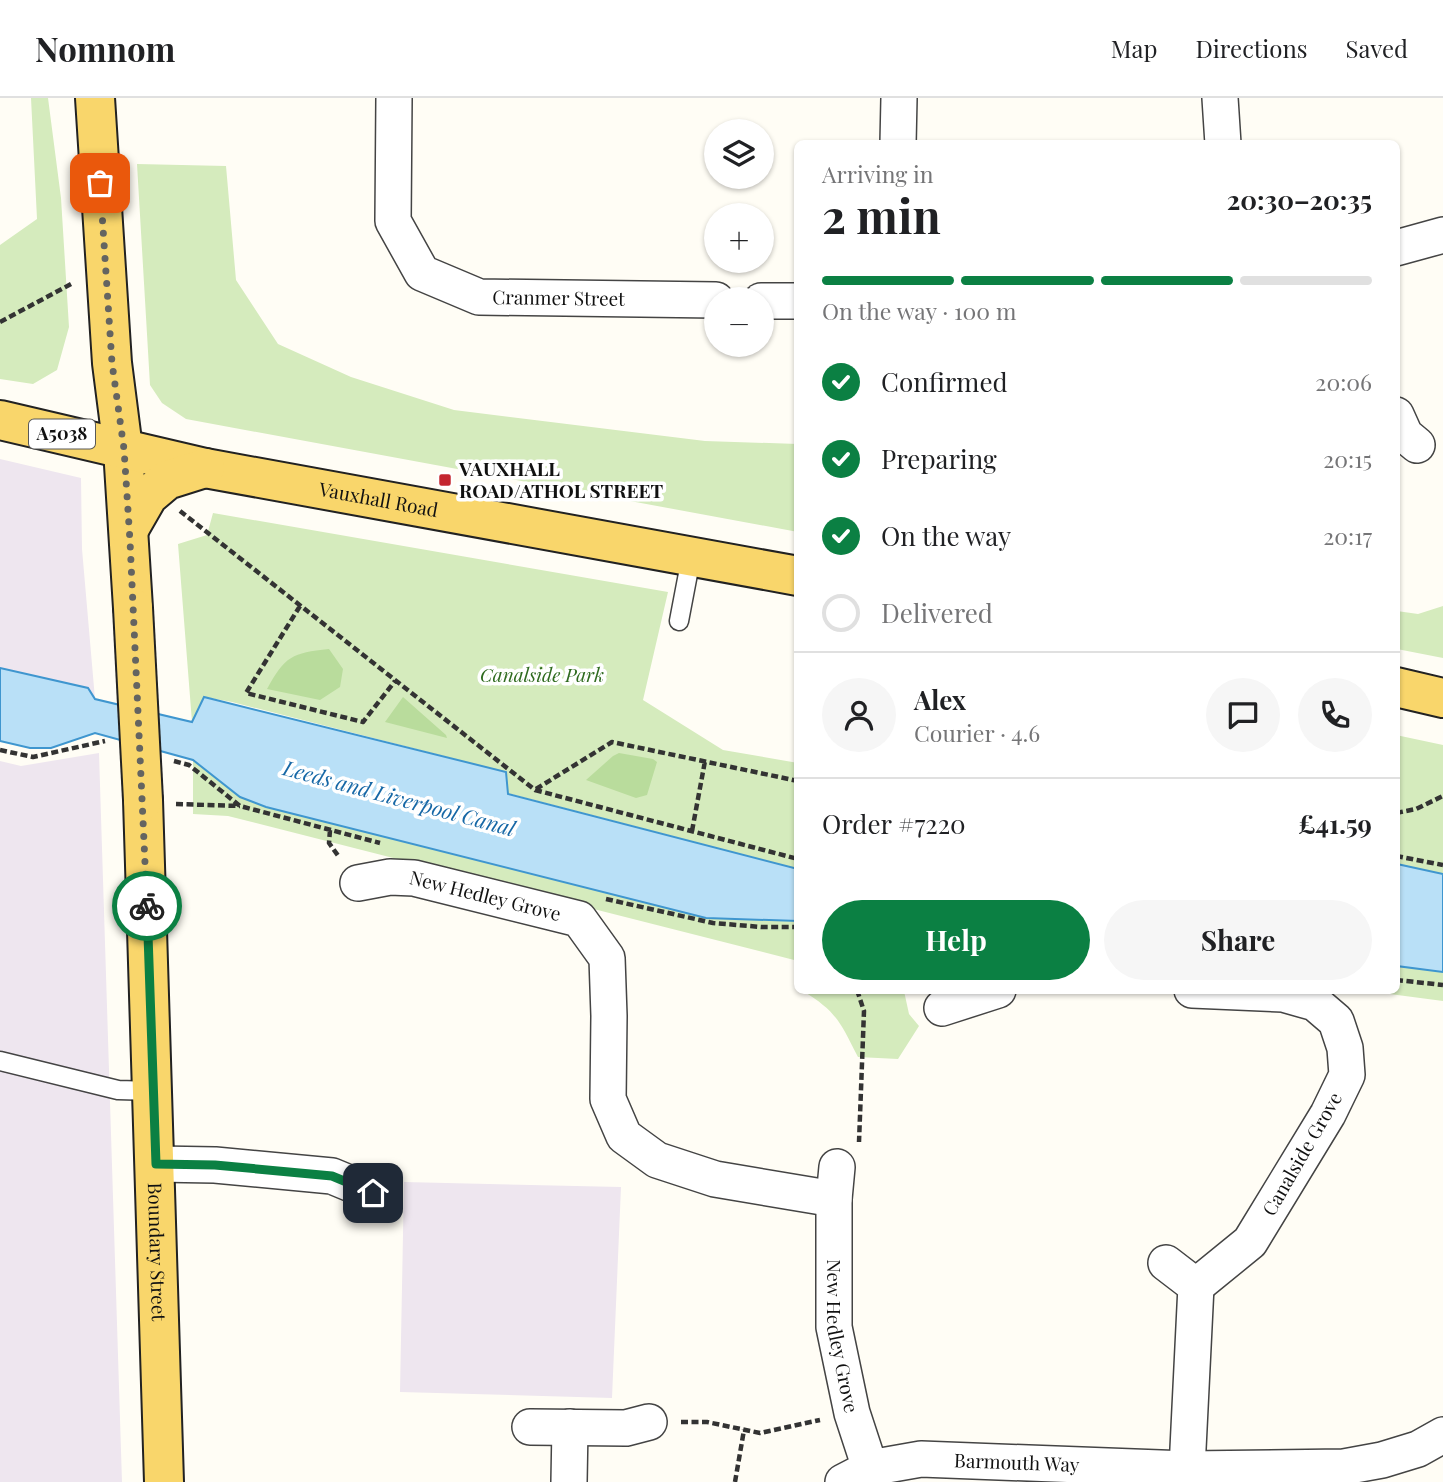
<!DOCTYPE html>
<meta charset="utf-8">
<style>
:root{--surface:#fff;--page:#f6f6f6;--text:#202124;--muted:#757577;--line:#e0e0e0;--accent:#0b8043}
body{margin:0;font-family:"Playfair Display",serif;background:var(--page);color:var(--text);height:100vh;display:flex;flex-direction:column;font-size:26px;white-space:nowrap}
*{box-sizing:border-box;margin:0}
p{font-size:23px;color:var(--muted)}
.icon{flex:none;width:38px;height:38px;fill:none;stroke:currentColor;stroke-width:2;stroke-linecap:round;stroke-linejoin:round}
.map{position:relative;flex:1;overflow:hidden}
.sheet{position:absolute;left:794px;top:42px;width:606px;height:854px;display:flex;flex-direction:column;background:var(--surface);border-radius:10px;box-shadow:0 2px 5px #0004}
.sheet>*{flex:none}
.buttons{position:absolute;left:704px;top:21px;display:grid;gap:14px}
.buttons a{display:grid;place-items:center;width:70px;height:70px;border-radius:50%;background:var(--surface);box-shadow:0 2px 5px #0004;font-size:35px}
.pin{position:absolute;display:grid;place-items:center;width:60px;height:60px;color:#fff;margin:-30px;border-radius:14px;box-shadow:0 4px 10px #0006}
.courier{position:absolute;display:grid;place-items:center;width:70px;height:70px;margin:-35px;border:5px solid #0b8043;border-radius:50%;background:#fff;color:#222;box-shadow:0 2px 9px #0007}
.headline em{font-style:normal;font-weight:700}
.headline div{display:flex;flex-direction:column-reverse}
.headline{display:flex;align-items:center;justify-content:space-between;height:119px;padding:0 28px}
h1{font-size:46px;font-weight:700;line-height:52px}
.bar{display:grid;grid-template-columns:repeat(4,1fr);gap:10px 7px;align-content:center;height:84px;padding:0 28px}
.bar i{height:9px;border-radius:5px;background:var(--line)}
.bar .on{background:var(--accent)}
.bar p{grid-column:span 4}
.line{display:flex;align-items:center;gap:18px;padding:0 28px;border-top:2px solid var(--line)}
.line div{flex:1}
.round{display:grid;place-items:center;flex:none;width:74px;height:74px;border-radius:37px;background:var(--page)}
ol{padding:0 28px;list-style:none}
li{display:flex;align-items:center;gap:21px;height:77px}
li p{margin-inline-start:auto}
li .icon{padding:7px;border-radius:50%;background:var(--accent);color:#fff;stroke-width:4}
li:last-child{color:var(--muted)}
li i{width:38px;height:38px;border:4px solid var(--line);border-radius:50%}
.primary-button{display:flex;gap:14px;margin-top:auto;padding:14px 28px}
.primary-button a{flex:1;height:80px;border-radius:42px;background:var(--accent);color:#fff;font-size:28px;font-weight:700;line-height:80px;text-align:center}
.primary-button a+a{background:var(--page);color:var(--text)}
header{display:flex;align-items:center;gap:42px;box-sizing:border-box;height:98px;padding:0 35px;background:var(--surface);border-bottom:2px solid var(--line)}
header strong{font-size:33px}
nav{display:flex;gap:38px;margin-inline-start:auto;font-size:24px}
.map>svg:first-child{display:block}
.industrial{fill:#eee6ef}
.green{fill:#d5ebbd}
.forest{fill:#b9dc9c}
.water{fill:#b9e0f7;stroke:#3f96cf;stroke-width:2}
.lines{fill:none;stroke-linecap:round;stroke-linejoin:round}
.service-casing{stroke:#444;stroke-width:21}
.minor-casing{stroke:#444;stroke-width:38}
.primary-casing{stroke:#222;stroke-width:42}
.path{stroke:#333;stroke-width:4.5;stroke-dasharray:7 3.5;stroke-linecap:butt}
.service{stroke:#fff;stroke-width:18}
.minor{stroke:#fff;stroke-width:35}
.primary{stroke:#f9d66b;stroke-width:38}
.primary-bridge-casing{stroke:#222;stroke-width:42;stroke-linecap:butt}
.primary-bridge{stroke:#f9d66b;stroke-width:38}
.done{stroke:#646461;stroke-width:7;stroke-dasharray:0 12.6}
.route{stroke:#0b8043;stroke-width:9}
.poi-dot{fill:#c4262e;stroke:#fff;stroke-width:2.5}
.labels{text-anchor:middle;stroke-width:7;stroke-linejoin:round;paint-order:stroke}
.shield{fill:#fff;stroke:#585858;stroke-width:2}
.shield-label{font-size:18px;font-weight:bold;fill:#111}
.street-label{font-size:19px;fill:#111;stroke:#fff}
.poi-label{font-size:19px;font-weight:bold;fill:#111;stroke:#fff;text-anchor:start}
.park-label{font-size:19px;font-style:italic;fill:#2f6b1f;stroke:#fff}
.water-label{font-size:21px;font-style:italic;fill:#1768a6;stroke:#fff}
</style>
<header>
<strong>Nomnom</strong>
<nav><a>Map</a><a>Directions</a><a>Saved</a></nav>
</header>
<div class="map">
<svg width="1443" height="1384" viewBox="0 0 1443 1384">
<rect width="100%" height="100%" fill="#fffdf5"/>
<path class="industrial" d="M 0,361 L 81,380 L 82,451 L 95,601 L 88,590 L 0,570 Z
M 99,655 L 122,1384 L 0,1384 L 0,663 L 21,668 Z
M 404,1084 L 621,1089 L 612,1300 L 400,1294 Z"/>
<path class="green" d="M 31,0 L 48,0 L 61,100 L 69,229 L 57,272 L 33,286 L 0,281 L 0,147 L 37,121 Z
M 137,66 L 226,68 L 236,182 L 278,246 L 351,279 L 454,312 L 705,343 L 798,346 L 798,434 L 186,321 L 162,305 L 150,287 Z
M 213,415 L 668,494 L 643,602 L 723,652 L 798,665 L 798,771 L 507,695 L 506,674 L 232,604 L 205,599 L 192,624 L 178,446 L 207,437 Z
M 1443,508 L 1443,560 L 1397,551 L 1397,513 L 1418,516 Z
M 1396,637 L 1443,647 L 1443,776 L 1397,766 Z
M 193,662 L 240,699 L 266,709 L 706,820 L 798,823 L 798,863 L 228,718 L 193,716 Z
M 1397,868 L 1443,874 L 1443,903 L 1367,893 L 1396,892 Z
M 803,893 L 904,893 L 909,916 L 919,928 L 898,961 L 858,959 C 840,924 837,914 803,893 Z"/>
<path class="forest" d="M 329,551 L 343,571 L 340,589 L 320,602 L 267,591 C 285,558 292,555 329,551 Z
M 403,599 L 446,637 L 447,640 L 385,624 Z
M 619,655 L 653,661 L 657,664 L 647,697 L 636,700 L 586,682 L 613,658 Z"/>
<path class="water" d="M 0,570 L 88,590 L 95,601 L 192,624 L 204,599 L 506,674 L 508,696 L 798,771 L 798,823 L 706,820 L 266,709 L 240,699 L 193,662 L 95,635 L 51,650 L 30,650 L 0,643 Z
M 1397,766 L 1443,776 L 1443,874 L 1397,868 Z"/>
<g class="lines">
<defs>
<path id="service" d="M 679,523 L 691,460
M 0,963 L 118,992 L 153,993"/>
<g id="minor">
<path id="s1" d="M 394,0 L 393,123 L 422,175 L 479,199 L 716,202"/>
<path d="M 1220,0 L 1223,46"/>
<path d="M 898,46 L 899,0"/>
<path d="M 1396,150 L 1443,137"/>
<path d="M 761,203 L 798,203"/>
<path d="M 1396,317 L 1405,337 L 1417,347"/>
<path id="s2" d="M 358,785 L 390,779 L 414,780 L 579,821 L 607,860 L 609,918 L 608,1001 L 624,1038 L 657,1062 L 715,1081 L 834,1101"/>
<path d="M 1192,892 L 1283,896 L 1315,905 L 1336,923 L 1345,950 L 1347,977 L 1328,1016 L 1250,1144 L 1196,1188"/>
<path d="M 942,910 L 998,892"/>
<path d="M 156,1066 L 215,1067 L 332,1078 L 373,1095"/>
<path id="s3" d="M 837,1069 L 834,1101 L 834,1229 L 852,1315 L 870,1370"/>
<path d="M 1166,1165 L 1196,1188 L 1187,1371"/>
<path d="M 530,1329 L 626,1330 L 649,1324"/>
<path d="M 569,1384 L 570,1329"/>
<path id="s4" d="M 843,1384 L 870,1370 L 921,1361 L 1187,1371 L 1344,1369 L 1382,1362 L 1418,1351 L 1443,1337"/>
</g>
<g id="primary">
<path d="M 95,0 L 112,265 L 123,351 L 133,510"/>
<path id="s5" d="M 0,322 L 205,370 L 798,478"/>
<path d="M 129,431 L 148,398 L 167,382 L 205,370"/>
<path d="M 1396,589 L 1443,600"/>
<path id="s6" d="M 143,702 L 164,1384"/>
</g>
</defs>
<use href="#service" class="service-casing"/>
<use href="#minor" class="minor-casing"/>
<use href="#primary" class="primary-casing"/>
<path class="path" d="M 0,224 L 73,185
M 180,413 L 535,692 L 798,761
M 300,508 L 246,595 L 363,624 L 395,583
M 0,652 L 33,659 L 105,643
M 174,663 L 189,667 L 240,708 L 380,745
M 536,691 L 612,644 L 798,683
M 176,706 L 240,708
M 1396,715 L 1416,711 L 1443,698
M 330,732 L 329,745 L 339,759
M 692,733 L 705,663
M 1396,758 L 1443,767
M 606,801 L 713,825 L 761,829 L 798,829
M 1396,882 L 1443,887
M 857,892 L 864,913 L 859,1044
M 874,892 L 892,892
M 681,1324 L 707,1324 L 760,1335 L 820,1322
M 735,1384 L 744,1332"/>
<use href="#service" class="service"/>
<use href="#minor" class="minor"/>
<use href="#primary" class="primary"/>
<defs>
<path id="primary-bridge" d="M 133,510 L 143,702"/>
</defs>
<use href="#primary-bridge" class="primary-bridge-casing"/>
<use href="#primary-bridge" class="primary-bridge"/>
</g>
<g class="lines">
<path class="done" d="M 100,85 L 112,265 L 124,351 L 130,443 L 147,808"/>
<path class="route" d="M 147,808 L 156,1066 L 215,1067 L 332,1078 L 373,1095"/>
</g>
<rect class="poi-dot" x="438" y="375" width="14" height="14" rx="3.5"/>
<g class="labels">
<rect class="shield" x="29" y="321.5" width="66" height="29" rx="5"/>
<g class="shield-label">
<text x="62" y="342">A5038</text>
</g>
<g class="street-label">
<text dy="7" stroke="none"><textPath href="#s1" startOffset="324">Cranmer Street</textPath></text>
<text dy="7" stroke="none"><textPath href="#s5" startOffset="387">Vauxhall Road</textPath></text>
<text dy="7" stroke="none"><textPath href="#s2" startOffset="130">New Hedley Grove</textPath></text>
<text transform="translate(1302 1056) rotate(-60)" y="7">Canalside Grove</text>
<text dy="7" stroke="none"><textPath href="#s6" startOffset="452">Boundary Street</textPath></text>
<text dy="7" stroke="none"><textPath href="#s3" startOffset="170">New Hedley Grove</textPath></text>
<text dy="7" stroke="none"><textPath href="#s4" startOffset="178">Barmouth Way</textPath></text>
</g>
<g class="poi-label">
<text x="459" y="378">VAUXHALL<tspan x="459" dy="22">ROAD/ATHOL STREET</tspan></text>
</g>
<g class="park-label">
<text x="542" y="584">Canalside Park</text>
</g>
<g class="water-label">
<text transform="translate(399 701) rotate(15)" y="7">Leeds and Liverpool Canal</text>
</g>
</g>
</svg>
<div class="buttons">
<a><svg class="icon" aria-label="layers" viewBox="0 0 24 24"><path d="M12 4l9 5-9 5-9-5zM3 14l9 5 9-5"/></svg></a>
<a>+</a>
<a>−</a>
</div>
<div class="pin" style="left:100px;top:85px;background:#ea580c"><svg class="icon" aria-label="bag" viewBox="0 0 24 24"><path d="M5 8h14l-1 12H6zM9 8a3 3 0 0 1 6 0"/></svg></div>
<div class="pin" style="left:373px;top:1095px;background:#1f2937"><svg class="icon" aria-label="home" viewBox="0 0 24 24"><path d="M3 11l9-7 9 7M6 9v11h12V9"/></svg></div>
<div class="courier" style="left:147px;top:808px"><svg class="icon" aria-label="bike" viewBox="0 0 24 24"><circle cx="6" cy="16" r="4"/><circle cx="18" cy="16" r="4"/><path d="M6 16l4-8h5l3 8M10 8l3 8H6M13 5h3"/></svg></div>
<section class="sheet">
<div class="headline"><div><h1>2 min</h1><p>Arriving in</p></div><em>20:30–20:35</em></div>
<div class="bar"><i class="on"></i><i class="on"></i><i class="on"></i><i></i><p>On the way · 100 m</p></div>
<ol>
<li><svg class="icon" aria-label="check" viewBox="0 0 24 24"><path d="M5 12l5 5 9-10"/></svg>Confirmed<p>20:06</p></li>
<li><svg class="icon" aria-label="check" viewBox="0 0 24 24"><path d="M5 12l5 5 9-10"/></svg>Preparing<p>20:15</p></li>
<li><svg class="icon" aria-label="check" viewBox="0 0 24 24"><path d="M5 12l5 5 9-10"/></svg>On the way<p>20:17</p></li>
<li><i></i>Delivered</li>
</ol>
<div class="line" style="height:126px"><a class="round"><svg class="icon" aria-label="person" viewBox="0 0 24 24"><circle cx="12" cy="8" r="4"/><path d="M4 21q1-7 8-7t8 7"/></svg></a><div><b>Alex</b><p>Courier · 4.6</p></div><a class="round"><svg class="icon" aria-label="chat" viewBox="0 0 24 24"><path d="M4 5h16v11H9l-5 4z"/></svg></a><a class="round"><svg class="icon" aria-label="phone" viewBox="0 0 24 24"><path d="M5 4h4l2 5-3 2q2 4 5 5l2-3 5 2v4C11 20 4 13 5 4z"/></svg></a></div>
<div class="line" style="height:91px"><div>Order #7220</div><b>£41.59</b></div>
<div class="primary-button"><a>Help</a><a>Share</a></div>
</section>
</div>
